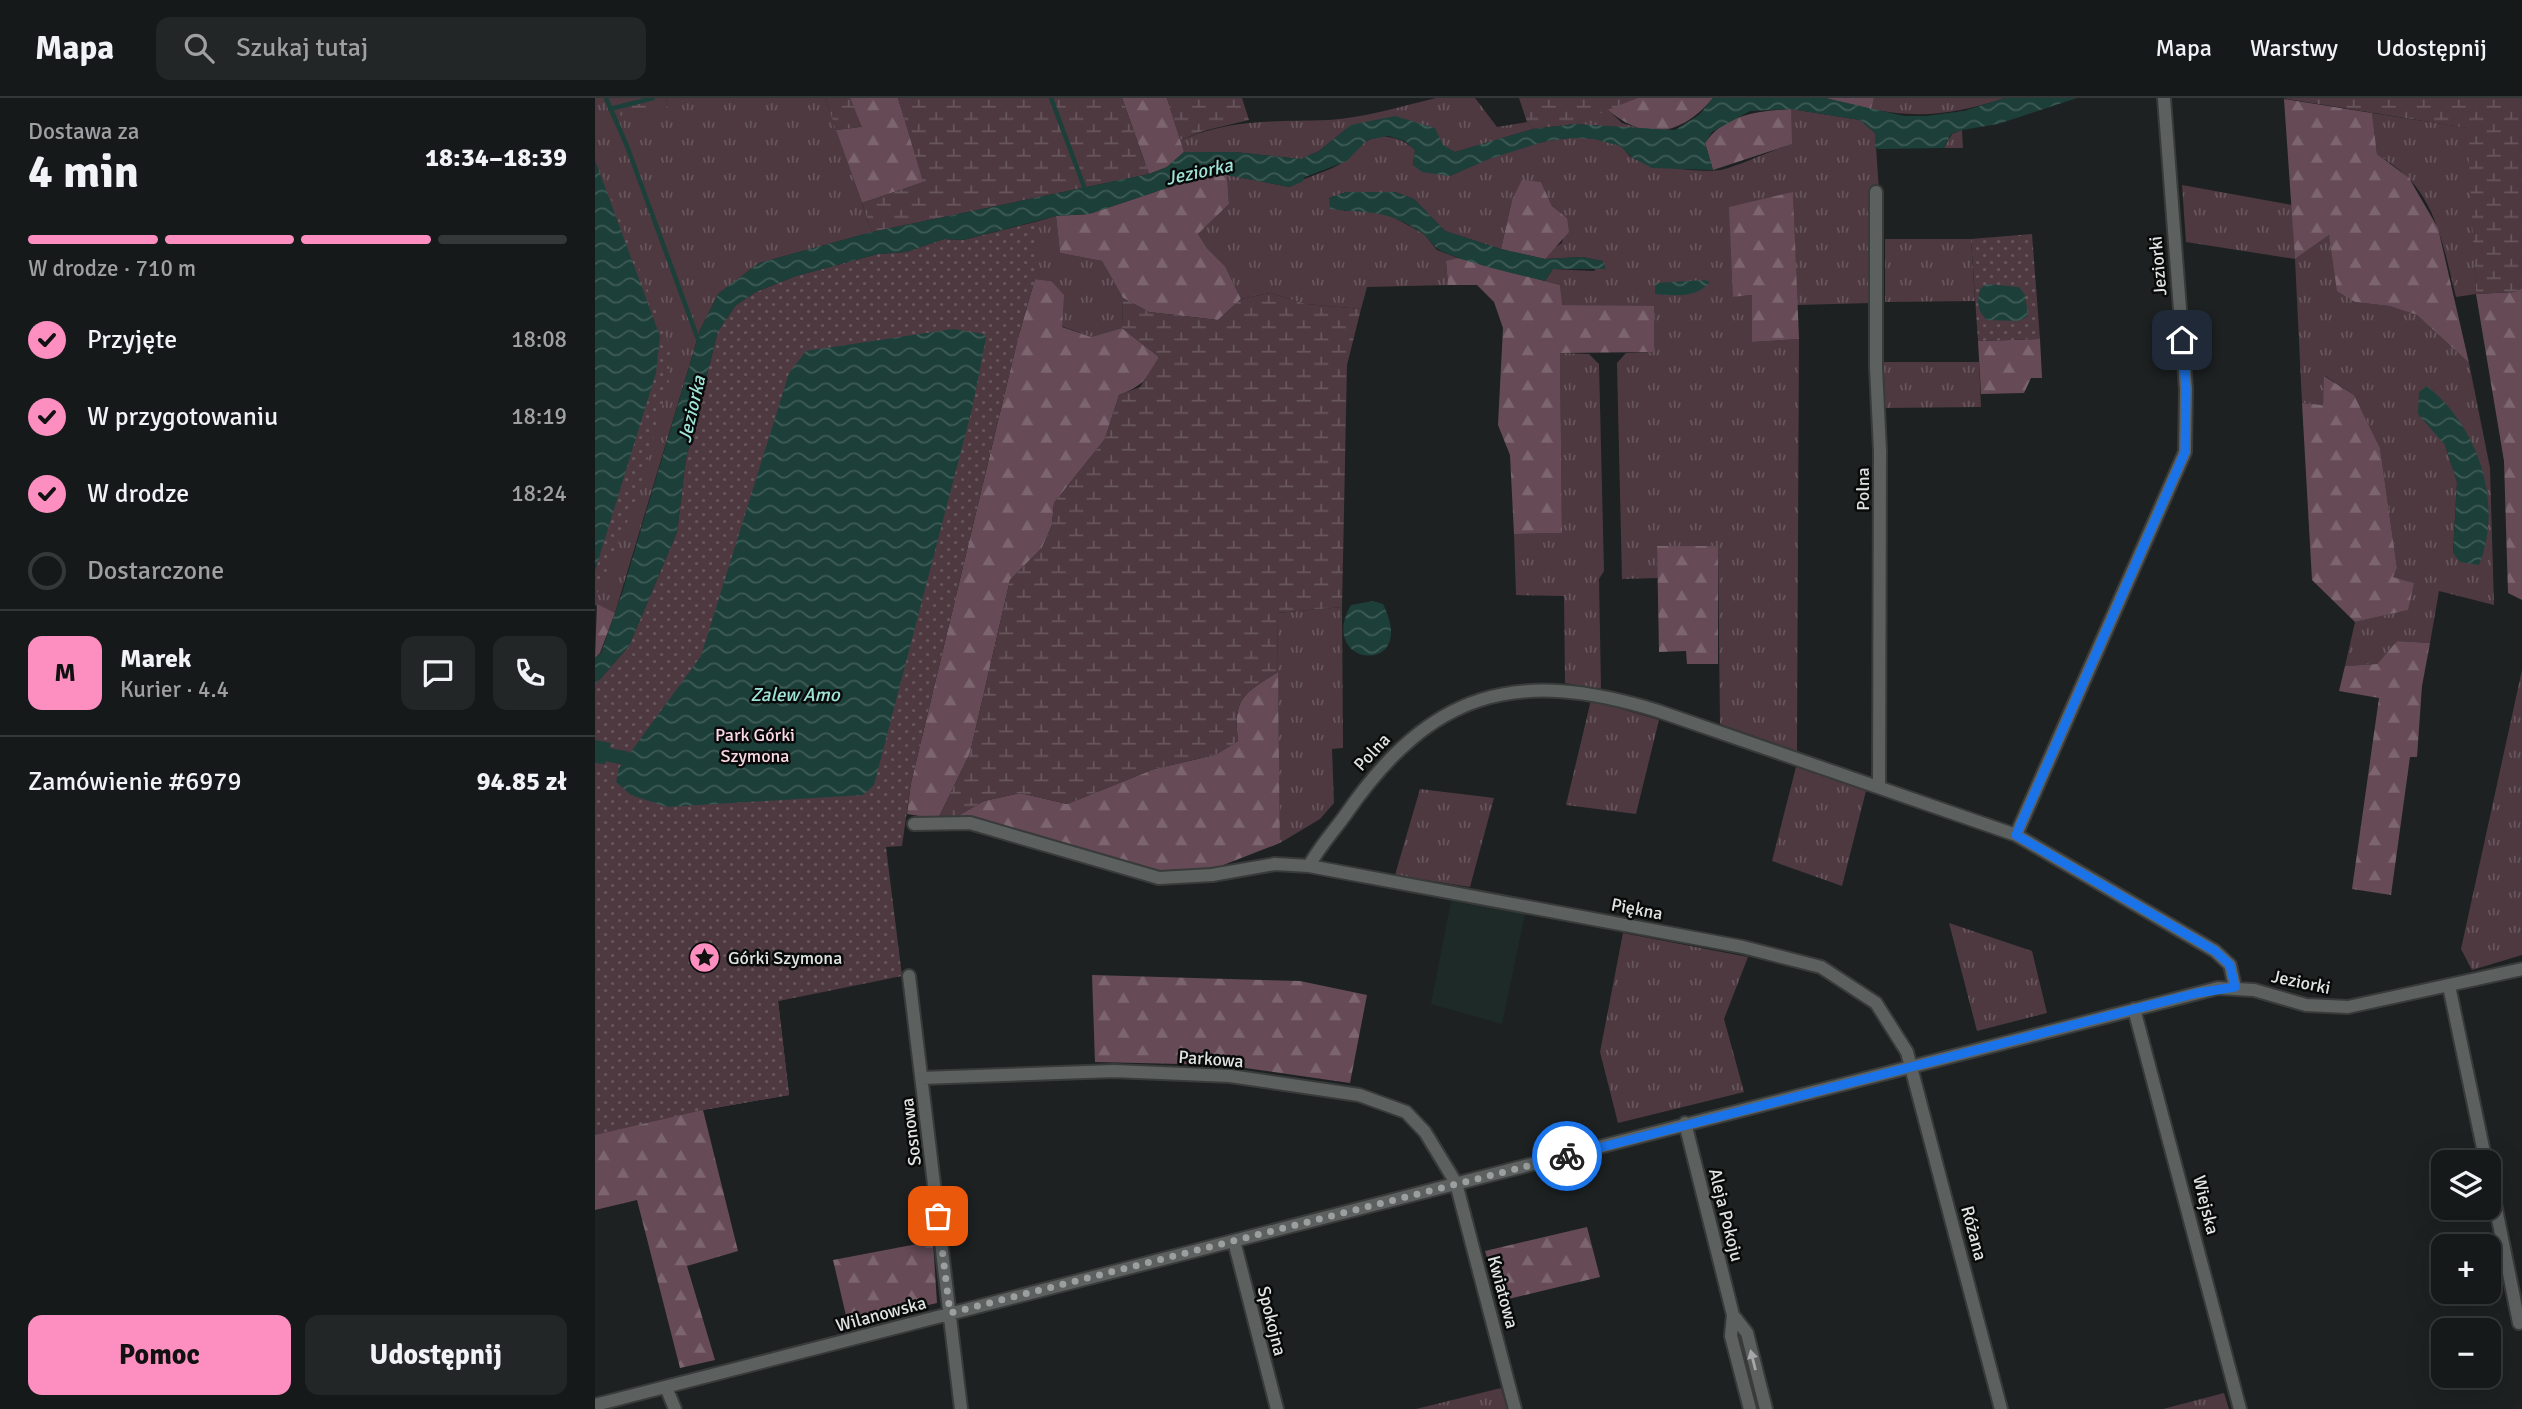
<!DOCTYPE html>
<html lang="pl">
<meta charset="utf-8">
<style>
:root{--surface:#161919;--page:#232626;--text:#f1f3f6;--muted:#9ea0a2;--line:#353838;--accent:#fd8ec0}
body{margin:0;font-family:Signika,sans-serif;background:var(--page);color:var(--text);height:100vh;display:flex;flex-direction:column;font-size:26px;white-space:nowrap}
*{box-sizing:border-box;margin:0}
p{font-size:23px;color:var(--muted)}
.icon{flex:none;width:38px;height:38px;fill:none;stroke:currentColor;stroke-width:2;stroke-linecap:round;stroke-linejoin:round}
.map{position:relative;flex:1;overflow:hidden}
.details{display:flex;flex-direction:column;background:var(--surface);width:595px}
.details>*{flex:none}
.buttons{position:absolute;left:1836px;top:1052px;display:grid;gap:14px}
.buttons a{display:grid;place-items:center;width:70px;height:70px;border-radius:14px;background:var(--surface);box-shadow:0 7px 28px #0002,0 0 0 2px var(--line);font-size:35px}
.pin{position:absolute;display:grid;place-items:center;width:60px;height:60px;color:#fff;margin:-30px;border-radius:14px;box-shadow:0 4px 10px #0006}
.courier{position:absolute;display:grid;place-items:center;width:70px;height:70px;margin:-35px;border:5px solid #1a73e8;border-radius:50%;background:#fff;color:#222;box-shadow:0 2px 9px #0007}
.summary em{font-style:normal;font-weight:700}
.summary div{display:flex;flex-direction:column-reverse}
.summary{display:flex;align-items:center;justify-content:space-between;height:119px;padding:0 28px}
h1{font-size:46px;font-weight:700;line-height:52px}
.bar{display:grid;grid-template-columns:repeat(4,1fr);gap:10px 7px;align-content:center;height:84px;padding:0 28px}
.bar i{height:9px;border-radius:5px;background:var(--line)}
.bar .selected{background:var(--accent)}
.bar p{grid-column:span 4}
.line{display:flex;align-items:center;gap:18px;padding:0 28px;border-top:2px solid var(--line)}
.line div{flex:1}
.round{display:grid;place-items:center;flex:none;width:74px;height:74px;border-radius:14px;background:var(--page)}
ol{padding:0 28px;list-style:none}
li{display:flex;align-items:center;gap:21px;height:77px}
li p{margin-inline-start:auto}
li .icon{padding:7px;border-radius:50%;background:var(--accent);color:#111;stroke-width:4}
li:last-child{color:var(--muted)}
li i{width:38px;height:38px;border:4px solid var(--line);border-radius:50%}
.action{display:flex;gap:14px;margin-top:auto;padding:14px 28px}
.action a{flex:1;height:80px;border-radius:14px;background:var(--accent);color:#111;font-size:28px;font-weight:700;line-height:80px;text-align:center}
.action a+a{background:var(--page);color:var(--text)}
header{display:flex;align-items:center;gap:42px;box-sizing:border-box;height:98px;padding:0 35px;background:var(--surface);border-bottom:2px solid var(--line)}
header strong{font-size:33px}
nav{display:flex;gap:38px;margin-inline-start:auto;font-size:24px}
.search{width:490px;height:63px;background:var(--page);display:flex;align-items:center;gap:18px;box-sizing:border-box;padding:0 24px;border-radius:14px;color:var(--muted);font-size:26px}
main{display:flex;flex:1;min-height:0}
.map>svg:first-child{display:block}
.built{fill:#1e2a27}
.grass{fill:url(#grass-tufts);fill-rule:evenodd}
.forest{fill:url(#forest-firs)}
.wetland{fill:url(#wetland-marsh)}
.park{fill:url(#park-dots)}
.water{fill:url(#water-waves)}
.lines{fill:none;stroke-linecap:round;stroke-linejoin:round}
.stream{stroke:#1d3f3a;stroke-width:4.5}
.canal{stroke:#1d3f3a;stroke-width:14}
.street-casing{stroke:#383b3a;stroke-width:16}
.street{stroke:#5c6160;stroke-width:12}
.oneway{fill:#a5a8a8}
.done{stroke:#9c9f9f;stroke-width:7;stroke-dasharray:0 12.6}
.route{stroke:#1a73e8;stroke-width:9}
.labels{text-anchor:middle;stroke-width:5;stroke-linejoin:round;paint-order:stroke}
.street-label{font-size:18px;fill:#e1e3e3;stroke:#090a0a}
.park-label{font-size:18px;fill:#fbd8e5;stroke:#090a0a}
.poi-label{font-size:18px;fill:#e1e3e3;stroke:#090a0a;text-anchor:start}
.water-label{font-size:19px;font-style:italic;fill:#a0e4d8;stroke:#090a0a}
</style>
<header>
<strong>Mapa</strong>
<div class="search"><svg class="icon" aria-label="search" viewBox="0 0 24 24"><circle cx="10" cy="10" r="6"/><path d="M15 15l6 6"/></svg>Szukaj tutaj</div>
<nav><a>Mapa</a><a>Warstwy</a><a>Udostępnij</a></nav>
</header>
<main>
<section class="details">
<div class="summary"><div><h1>4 min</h1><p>Dostawa za</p></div><em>18:34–18:39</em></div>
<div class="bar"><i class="selected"></i><i class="selected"></i><i class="selected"></i><i></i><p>W drodze · 710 m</p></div>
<ol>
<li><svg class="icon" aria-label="check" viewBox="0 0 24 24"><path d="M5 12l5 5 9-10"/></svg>Przyjęte<p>18:08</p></li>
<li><svg class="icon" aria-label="check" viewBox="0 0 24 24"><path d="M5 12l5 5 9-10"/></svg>W przygotowaniu<p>18:19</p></li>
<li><svg class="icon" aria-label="check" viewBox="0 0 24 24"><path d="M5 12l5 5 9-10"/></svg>W drodze<p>18:24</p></li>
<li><i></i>Dostarczone</li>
</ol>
<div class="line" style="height:126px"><b class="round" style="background:var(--accent);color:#111">M</b><div><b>Marek</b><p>Kurier · 4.4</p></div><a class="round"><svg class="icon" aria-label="chat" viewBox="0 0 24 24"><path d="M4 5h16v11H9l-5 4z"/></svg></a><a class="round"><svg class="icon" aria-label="phone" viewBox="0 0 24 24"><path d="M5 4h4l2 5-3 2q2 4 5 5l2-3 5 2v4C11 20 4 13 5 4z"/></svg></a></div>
<div class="line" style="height:91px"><div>Zamówienie #6979</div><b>94.85 zł</b></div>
<div class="action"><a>Pomoc</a><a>Udostępnij</a></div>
</section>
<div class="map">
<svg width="1927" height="1311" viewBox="0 0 1927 1311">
<defs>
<pattern id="grass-tufts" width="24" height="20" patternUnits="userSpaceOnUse" patternTransform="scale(1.75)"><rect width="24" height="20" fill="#4e3941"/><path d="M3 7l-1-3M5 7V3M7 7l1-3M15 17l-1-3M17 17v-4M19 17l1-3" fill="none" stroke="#67565c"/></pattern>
<pattern id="forest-firs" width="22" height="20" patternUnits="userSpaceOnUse" patternTransform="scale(1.75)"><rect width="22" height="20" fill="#664b56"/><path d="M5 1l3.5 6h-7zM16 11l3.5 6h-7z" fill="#7c656e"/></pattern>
<pattern id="wetland-marsh" width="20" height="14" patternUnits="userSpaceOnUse" patternTransform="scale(1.75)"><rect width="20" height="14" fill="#4e3941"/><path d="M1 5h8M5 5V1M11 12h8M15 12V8" fill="none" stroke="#67565c"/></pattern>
<pattern id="park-dots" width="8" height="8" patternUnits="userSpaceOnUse" patternTransform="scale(1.75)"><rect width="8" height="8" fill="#4e3941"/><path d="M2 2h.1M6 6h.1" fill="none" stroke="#67565c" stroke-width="1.8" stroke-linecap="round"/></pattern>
<pattern id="water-waves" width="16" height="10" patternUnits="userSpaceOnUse" patternTransform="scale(1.75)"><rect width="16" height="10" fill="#1d3f3a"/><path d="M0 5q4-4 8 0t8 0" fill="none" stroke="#3e5b56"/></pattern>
</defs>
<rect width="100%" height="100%" fill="#1d2121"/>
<path class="built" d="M 856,803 L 930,816 L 907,926 L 836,906 Z"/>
<path class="grass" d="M 0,0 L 9,0 L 14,13 L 73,10 L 71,0 L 230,0 L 277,134 L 164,165 L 123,196 L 105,232 L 20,515 L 0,507 Z
M 841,0 L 880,0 L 902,29 L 932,24 L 938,31 L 860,54 L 848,48 L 756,27 L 724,53 L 706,61 L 640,54 L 589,54 L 585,42 C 640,20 677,24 734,22 C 769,20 807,8 841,0 Z
M 1279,0 L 1410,0 C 1360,16 1327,21 1276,11 Z
M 1012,11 L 1027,25 L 1046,31 L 980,26 Z
M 1196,11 L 1265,22 L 1280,35 L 1284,92 L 1276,205 L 1202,207 L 1198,95 L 1138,199 L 1157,197 L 1157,244 L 1204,241 L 1202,653 L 1125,626 L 1123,448 L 1062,448 L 1063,480 L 1027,481 L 1022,265 L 1031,255 L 1059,254 L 1059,209 L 966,207 L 965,187 L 950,183 L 958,171 L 999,173 L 1008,163 L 987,159 L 950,161 L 957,151 L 967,145 L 972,120 L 957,108 L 946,84 L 917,102 L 906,151 L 850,133 L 819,101 L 800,94 L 751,94 L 734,100 L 749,113 L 766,111 L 796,118 L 829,136 L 842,152 L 863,160 L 851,164 L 853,187 L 772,189 L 766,211 L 711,206 L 675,195 L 646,201 L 630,168 L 612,150 L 603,136 L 634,106 L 632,77 L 695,89 C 712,77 733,75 750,63 C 755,60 757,55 761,51 C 778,33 804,36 820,52 L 818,67 L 855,78 C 896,58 981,23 1025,48 C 1029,50 1032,56 1036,59 C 1051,69 1108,75 1126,72 C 1146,67 1175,53 1196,46 Z
M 1777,15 L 1873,30 L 1881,196 L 1861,199 C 1851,160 1843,108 1812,79 C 1803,70 1792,63 1782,56 Z
M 1367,32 L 1368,50 L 1349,50 L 1357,36 Z
M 1587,87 L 1697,107 L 1700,161 L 1734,137 L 1760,204 L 1794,208 L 1822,217 L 1874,265 L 1895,370 L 1899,507 L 1844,493 L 1835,545 L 1802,543 L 1782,566 L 1750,568 L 1760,524 L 1812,512 L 1818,485 L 1798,479 L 1802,470 L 1785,350 L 1759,297 L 1730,278 L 1728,307 L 1707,305 L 1700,161 L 1591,144 ZM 1850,347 L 1890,387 L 1888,457 L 1858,455 L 1862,384 Z
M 461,118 L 465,155 L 507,163 L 528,200 L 527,230 L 496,239 L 466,228 L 456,183 L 440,181 L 440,124 Z
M 1290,141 L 1376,141 L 1380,203 L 1290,204 Z
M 965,255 L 994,256 L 1004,266 L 1009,473 L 1004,481 L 1006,591 L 970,585 L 969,498 L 921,497 L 919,436 L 967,435 Z
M 1289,264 L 1384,264 L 1386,309 L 1289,310 Z
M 747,509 L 748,650 L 737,651 L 739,705 L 725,721 L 685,745 L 682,515 Z
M 1927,572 L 1927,857 L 1877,872 L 1866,851 Z
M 996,602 L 1064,622 L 1041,716 L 971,707 Z
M 1201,669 L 1271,693 L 1247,788 L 1177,763 Z
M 825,691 L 899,700 L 875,789 L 800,777 Z
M 1354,825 L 1437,853 L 1452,915 L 1382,933 Z
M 1028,835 L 1153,859 L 1129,921 L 1149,994 L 1023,1025 L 1005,954 Z
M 1145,1234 L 1147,1237 L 1165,1311 L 1161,1311 L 1143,1237 Z
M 906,1290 L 912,1311 L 821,1311 Z
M 1629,1295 L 1634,1311 L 1568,1311 Z"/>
<path class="forest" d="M 255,0 L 303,0 L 329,84 L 267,105 L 241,32 L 266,29 Z
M 527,0 L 572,0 L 589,54 L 572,69 L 554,76 Z
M 1042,0 L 1118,0 C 1087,37 1050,45 1012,11 Z
M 1230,0 L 1279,0 L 1276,11 Z
M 1689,1 L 1777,15 L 1782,56 L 1814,80 L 1843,130 L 1874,265 L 1822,217 L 1794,208 L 1760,204 L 1742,193 L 1734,137 L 1700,161 Z
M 1196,11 L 1197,46 L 1118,72 L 1110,45 C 1130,16 1164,13 1196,11 Z
M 611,77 L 632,77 L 634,106 L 603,136 L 612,150 L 630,168 L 646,201 L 623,222 L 554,214 L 528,200 L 507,163 L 465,155 L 461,118 L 494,116 Z
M 927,82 L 946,84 L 957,108 L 972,120 L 974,134 L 950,161 L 906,151 L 917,102 Z
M 1198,94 L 1204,241 L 1157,244 L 1157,197 L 1138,199 L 1134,109 Z
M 863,160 L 965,187 L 967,207 L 1059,208 L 1059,254 L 965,255 L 967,435 L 919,436 L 915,357 L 903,327 L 908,230 L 899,204 L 882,187 L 853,187 L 851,163 Z
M 440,181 L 456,183 L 469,197 L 467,229 L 496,239 L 527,230 L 564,259 C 554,280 546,289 524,297 L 510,341 L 459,405 L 457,427 L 447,450 L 415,482 L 375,655 L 343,721 L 312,716 L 316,685 L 423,240 Z
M 1927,190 L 1927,502 L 1913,495 L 1909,363 L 1881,196 L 1919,194 Z
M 1445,241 L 1447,280 L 1436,280 L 1429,295 L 1386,296 L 1383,243 Z
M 1729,278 L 1759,297 L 1785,350 L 1802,470 L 1798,479 L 1819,485 L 1813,512 L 1760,524 L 1717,482 L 1707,305 L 1728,307 Z
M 1062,448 L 1123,448 L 1123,566 L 1092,566 L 1091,553 L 1064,554 Z
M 2,506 L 20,515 L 5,555 L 0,560 Z
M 1802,543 L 1835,545 L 1827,588 L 1822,659 L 1815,659 L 1796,797 L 1757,791 L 1784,600 L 1744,593 L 1750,568 L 1782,566 Z
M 683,574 L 685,745 L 613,773 L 555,773 L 436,735 L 359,720 L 389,703 L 425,695 L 472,706 L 559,671 L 620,657 L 643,643 C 638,600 648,596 683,574 Z
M 497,877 L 705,883 L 772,897 L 755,985 L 629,967 L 500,964 Z
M 307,878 L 183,903 L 194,997 L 108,1012 L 143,1153 L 92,1168 L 120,1262 L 85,1270 L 42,1102 L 0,1112 L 0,953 L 23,935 Z
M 992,1129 L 1005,1179 L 905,1203 L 890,1153 Z
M 338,1143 L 342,1205 L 253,1226 L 238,1162 Z"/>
<path class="wetland" d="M 9,0 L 71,0 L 73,10 L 24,18 L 14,13 Z
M 230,0 L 255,0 L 267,29 L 241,32 Z
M 303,0 L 527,0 L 554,76 L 277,134 L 267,105 L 328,84 Z
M 572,0 L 647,0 L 654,22 L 608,33 L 585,42 Z
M 924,0 L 1042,0 L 980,26 L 938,31 L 932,24 Z
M 1687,0 L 1927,0 L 1927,190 L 1919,194 L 1881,196 L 1872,30 Z
M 675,195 L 711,206 L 766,211 L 752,267 L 747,509 L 682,515 L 683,574 C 648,596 638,600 643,643 L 620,657 L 559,671 L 472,706 L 425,695 L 389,703 L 359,720 L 343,721 L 375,655 L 415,482 L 447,450 L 457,427 L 459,405 L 510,341 L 524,297 L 545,289 L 564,259 L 527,230 L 528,200 L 554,214 L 623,222 L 646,201 Z"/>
<path class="park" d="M 0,58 L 75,248 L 74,283 L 41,403 L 0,501 Z
M 440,124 L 440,181 L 423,240 L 316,685 L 307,748 L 291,749 L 307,878 L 183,903 L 194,997 L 108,1012 L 0,1037 L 0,587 L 34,548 L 82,434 L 91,361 L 123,233 L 141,207 L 161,194 L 201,178 L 283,156 L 311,154 L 349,141 L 368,142 Z
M 1437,136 L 1445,241 L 1383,243 L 1376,141 Z"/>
<path class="water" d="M 1118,0 L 1230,0 L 1309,18 L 1331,18 L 1369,13 L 1410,0 L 1482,0 L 1403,26 L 1367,32 L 1356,36 L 1349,50 L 1285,51 L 1280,50 L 1280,35 L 1265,22 L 1196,11 L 1155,13 L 1117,34 L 1110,45 L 1118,72 L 1057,70 L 1038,60 L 1025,48 L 999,41 L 979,40 L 951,43 L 894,61 L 855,78 L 827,74 L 818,67 L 820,52 L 810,43 L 794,38 L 772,42 L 752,63 L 710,79 L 707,84 L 694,89 L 632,77 L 611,77 L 494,116 L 461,118 L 368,142 L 349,141 L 311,154 L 283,156 L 201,178 L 161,194 L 141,207 L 123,233 L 91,361 L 82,434 L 34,548 L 0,587 L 0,560 L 6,555 L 27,495 L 105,232 L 123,196 L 164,165 L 277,134 L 554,76 L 572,69 L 589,54 L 640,54 L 706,61 L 724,53 L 756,27 L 800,18 L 840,30 L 848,47 L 860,54 L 938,31 L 980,26 L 1080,32 L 1104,17 Z
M 0,62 L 65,238 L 61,275 L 0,473 Z
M 751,94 L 800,94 L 819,101 L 850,133 L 906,151 L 950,161 L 987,159 L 1008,163 L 1011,171 L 958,171 L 950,183 C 916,175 879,167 846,153 C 838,149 834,140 827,135 C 790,110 774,116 735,111 L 734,100 Z
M 1109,182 L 1115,184 C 1102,200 1080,198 1060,196 L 1060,185 Z
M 1392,186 L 1424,189 L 1430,197 L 1433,218 L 1424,223 L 1392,222 C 1382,213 1381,202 1386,190 Z
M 358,231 L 389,236 L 391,240 L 377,311 L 279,687 L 268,697 L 72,709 L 36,697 L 21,684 L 24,670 L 106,558 L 194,275 L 211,253 Z
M 1832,288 C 1883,329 1909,404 1884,467 L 1865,464 L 1858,455 L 1862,384 L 1850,347 L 1823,316 L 1824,294 Z
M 778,503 L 788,506 C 825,580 720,569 756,507 Z
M 0,642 L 16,645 L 10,666 L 0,665 Z"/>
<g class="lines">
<path class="stream" d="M 11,0 L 32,48 L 104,244
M 456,0 L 491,94
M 15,11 L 58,0"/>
<path class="canal" d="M 0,654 L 30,660"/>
<defs>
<path id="street" d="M 1281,94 L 1281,269 L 1285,353 L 1284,688
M 319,726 L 375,725 L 564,780 L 617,777 L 680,766 L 714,768 L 1148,849 L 1226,869 L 1281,905 L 1312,954 L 1406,1311
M 1421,737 L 1590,354 L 1591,291 L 1569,0
M 714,768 C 724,749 739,733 751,716 C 836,593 921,569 1063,613 L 1421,737 L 1620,853 L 1635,867 L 1640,889
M 314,878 L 366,1311
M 1854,888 L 1891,1064
M 1539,911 L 1645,1311
M 327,980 L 519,973 L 635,978 L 764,997 L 811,1014 L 830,1034 L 861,1085 L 920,1311
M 1090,1025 L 1138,1217 L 1136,1238 L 1155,1311
M 1894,1076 L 1924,1225
M 639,1143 L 682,1311
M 1138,1217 L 1152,1235 L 1171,1311
M 71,1289 L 80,1311
M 0,1307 L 1623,890 L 1659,892 L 1711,907 L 1753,909 L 1927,871"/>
</defs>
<use href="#street" class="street-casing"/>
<use href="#street" class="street"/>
</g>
<defs><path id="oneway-solid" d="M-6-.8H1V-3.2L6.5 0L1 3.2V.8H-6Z" transform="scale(1.75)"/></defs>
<use class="oneway" href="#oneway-solid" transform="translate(1158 1262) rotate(-104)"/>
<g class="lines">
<path class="done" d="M 343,1118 L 355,1215 L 972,1058"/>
<path class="route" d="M 972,1058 L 1602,895 L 1640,889 L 1635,867 L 1620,853 L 1421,737 L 1590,354 L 1591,291 L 1587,242"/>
</g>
<defs>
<symbol id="sight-disc" viewBox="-11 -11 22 22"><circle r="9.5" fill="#fd8ec0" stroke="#090a0a"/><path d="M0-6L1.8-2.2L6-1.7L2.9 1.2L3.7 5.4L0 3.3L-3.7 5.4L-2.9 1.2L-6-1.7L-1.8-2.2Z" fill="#111"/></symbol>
</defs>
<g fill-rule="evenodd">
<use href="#sight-disc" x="92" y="842" width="35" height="35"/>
</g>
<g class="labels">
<g class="street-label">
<text transform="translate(1563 168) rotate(-95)" y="6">Jeziorki</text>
<text transform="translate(1268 391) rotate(-90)" y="6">Polna</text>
<text transform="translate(777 654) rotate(-47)" y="6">Polna</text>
<text transform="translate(1042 811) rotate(11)" y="6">Piękna</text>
<text transform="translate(1706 884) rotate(12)" y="6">Jeziorki</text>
<text transform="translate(616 961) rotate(4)" y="6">Parkowa</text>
<text transform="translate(316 1034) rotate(-97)" y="6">Sosnowa</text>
<text transform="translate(1611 1107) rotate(76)" y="6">Wiejska</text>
<text transform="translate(1131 1117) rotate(76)" y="6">Aleja Pokoju</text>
<text transform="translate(1379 1135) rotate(75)" y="6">Różana</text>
<text transform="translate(908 1194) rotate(75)" y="6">Kwiatowa</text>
<text transform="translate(286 1216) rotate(-15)" y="6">Wilanowska</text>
<text transform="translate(677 1223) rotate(76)" y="6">Spokojna</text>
</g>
<g class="park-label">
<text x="160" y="643">Park Górki<tspan x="160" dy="21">Szymona</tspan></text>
</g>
<g class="poi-label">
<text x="133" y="866">Górki Szymona</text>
</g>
<g class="water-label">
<text transform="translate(604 73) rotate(-12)" y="7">Jeziorka</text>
<text transform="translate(96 311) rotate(-77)" y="7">Jeziorka</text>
<text x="200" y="603">Zalew Amo</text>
</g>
</g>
</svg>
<div class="buttons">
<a><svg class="icon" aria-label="layers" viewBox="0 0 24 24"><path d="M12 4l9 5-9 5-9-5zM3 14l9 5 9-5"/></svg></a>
<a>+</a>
<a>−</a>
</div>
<div class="pin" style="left:343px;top:1118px;background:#ea580c"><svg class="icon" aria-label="bag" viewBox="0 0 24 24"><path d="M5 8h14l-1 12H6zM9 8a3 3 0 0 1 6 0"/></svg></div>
<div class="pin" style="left:1587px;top:242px;background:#1f2937"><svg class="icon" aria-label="home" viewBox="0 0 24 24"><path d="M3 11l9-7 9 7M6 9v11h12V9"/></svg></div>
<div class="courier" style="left:972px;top:1058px"><svg class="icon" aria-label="bike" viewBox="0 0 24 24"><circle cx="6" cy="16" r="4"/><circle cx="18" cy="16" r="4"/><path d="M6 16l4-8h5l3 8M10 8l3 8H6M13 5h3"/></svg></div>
</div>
</main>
